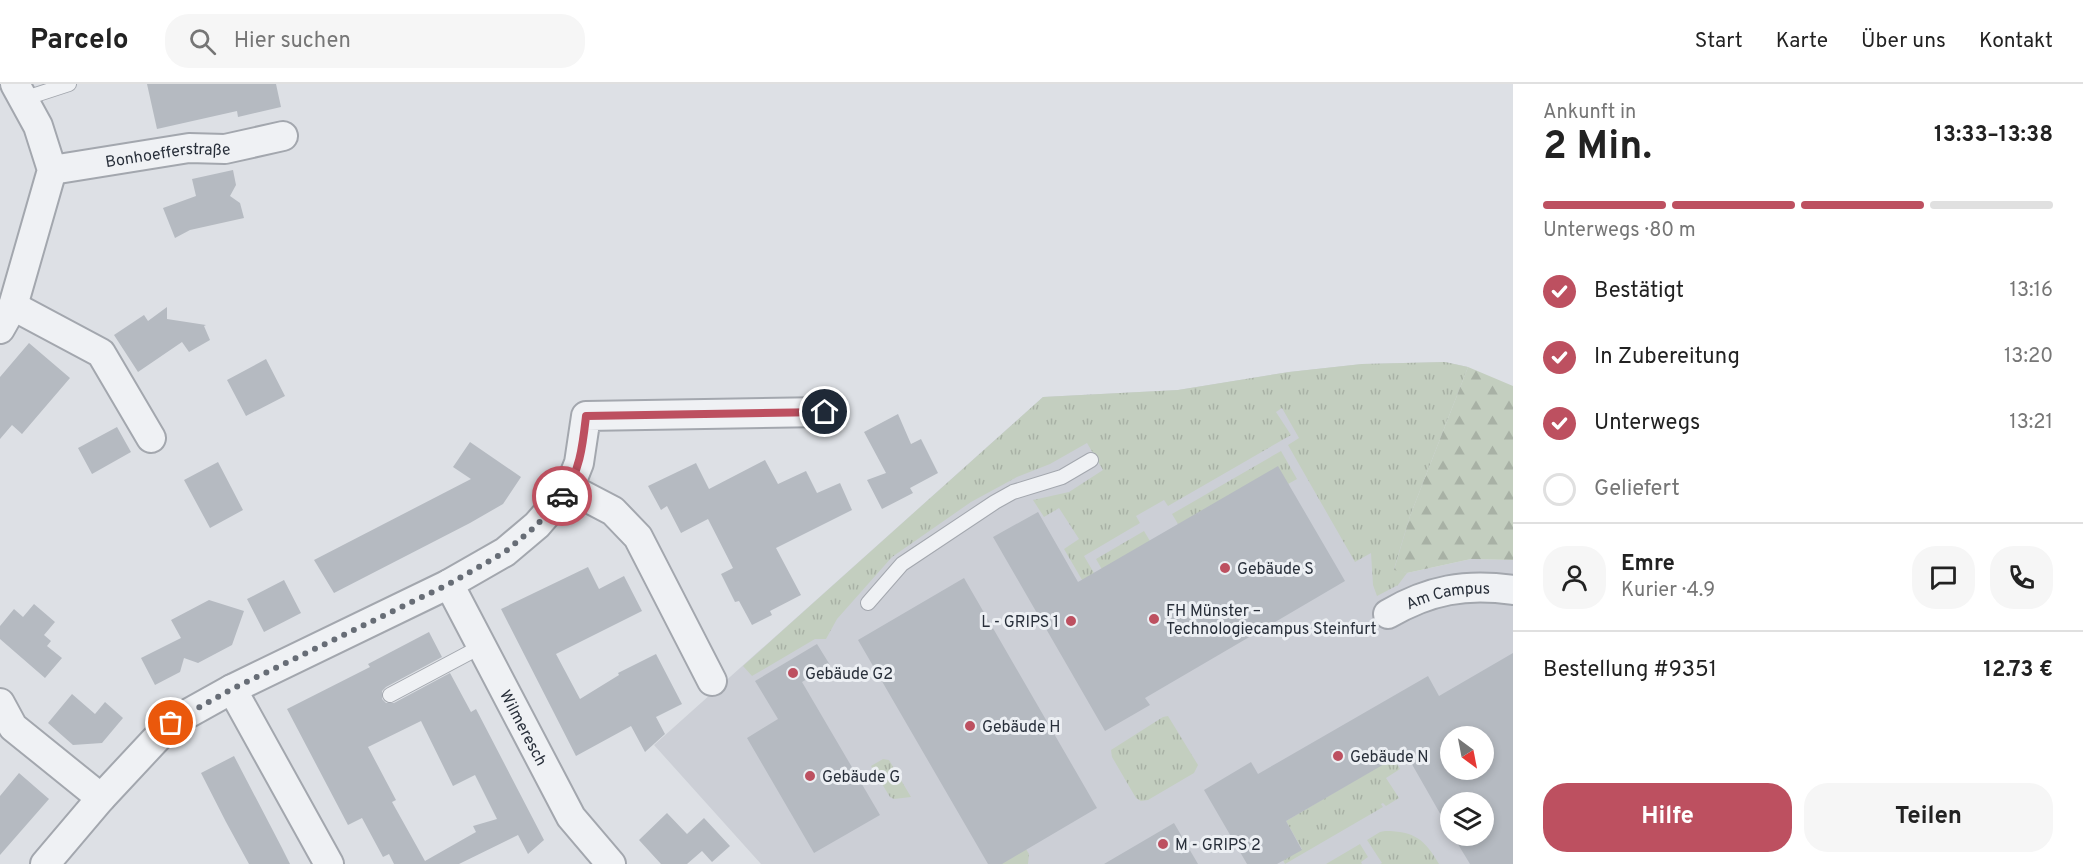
<!DOCTYPE html>
<html lang="de">
<meta charset="utf-8">
<style>
:root{--surface:#fff;--page:#f6f6f6;--text:#222;--muted:#767676;--line:#e0e0e0;--accent:#bd5060}
body{margin:0;font-family:Overpass,sans-serif;background:var(--page);color:var(--text);height:100vh;display:flex;flex-direction:column;font-size:22px;white-space:nowrap}
*{box-sizing:border-box;margin:0}
p{font-size:20px;color:var(--muted)}
.icon{flex:none;width:33px;height:33px;fill:none;stroke:currentColor;stroke-width:2;stroke-linecap:round;stroke-linejoin:round}
.map{position:relative;flex:1;overflow:hidden}
.panel{display:flex;flex-direction:column;background:var(--surface);width:570px}
.panel>*{flex:none}
.needle{width:39px;rotate:148deg}
.tools{position:absolute;left:1440px;top:642px;display:grid;gap:12px}
.tools a{display:grid;place-items:center;width:54px;height:54px;border-radius:50%;background:var(--surface);box-shadow:0 3px 9px #0003;font-size:30px}
.pin{position:absolute;display:grid;place-items:center;width:51px;height:51px;color:#fff;margin:-26px;border:3px solid #fff;border-radius:50%;box-shadow:0 2px 6px #0007}
.courier{position:absolute;display:grid;place-items:center;width:60px;height:60px;margin:-30px;border:4px solid #bd5060;border-radius:50%;background:#fff;color:#222;box-shadow:0 2px 8px #0007}
.overview em{font-style:normal;font-weight:700}
.overview div{display:flex;flex-direction:column-reverse}
.overview{display:flex;align-items:center;justify-content:space-between;height:102px;padding:0 30px}
h1{font-size:39px;font-weight:700;line-height:45px}
.bar{display:grid;grid-template-columns:repeat(4,1fr);gap:9px 6px;align-content:center;height:72px;padding:0 30px}
.bar i{height:8px;border-radius:4px;background:var(--line)}
.bar .selected{background:var(--accent)}
.bar p{grid-column:span 4}
.line{display:flex;align-items:center;gap:15px;padding:0 30px;border-top:2px solid var(--line)}
.line div{flex:1}
.round{display:grid;place-items:center;flex:none;width:63px;height:63px;border-radius:24px;background:var(--page)}
ol{padding:0 30px;list-style:none}
li{display:flex;align-items:center;gap:18px;height:66px}
li p{margin-inline-start:auto}
li .icon{padding:6px;border-radius:50%;background:var(--accent);color:#fff;stroke-width:4}
li:last-child{color:var(--muted)}
li i{width:33px;height:33px;border:3px solid var(--line);border-radius:50%}
.primary-button{display:flex;gap:12px;margin-top:auto;padding:12px 30px}
.primary-button a{flex:1;height:69px;border-radius:24px;background:var(--accent);color:#fff;font-size:24px;font-weight:700;line-height:69px;text-align:center}
.primary-button a+a{background:var(--page);color:var(--text)}
header{display:flex;align-items:center;gap:36px;box-sizing:border-box;height:84px;padding:0 30px;background:var(--surface);border-bottom:2px solid var(--line)}
header strong{font-size:28px}
nav{display:flex;gap:33px;margin-inline-start:auto;font-size:21px}
.search{width:420px;height:54px;background:var(--page);display:flex;align-items:center;gap:15px;box-sizing:border-box;padding:0 21px;border-radius:24px;color:var(--muted);font-size:22px}
main{display:flex;flex:1;min-height:0}
.map>svg:first-child{display:block}
.built{fill:#cccfd6;fill-rule:evenodd}
.grass{fill:url(#grass-tufts)}
.forest{fill:url(#forest-firs)}
.building{fill:#b5bac1;fill-rule:evenodd}
.lines{fill:none;stroke-linecap:round;stroke-linejoin:round}
.lane-casing{stroke:#a3a7ae;stroke-width:16}
.street-casing{stroke:#a3a7ae;stroke-width:32}
.lane{stroke:#eff1f4;stroke-width:14}
.street{stroke:#eff1f4;stroke-width:28}
.done{stroke:#676d76;stroke-width:6;stroke-dasharray:0 10.8}
.route{stroke:#bd5060;stroke-width:8}
.poi-dot{fill:#bd5060;stroke:#eceff3;stroke-width:2}
.labels{text-anchor:middle;stroke-width:6;stroke-linejoin:round;paint-order:stroke}
.street-label{font-size:16px;fill:#282f3a;stroke:#eceff3}
.poi-label{font-size:16px;fill:#282f3a;stroke:#eceff3;text-anchor:start}
</style>
<header>
<strong>Parcelo</strong>
<div class="search"><svg class="icon" aria-label="search" viewBox="0 0 24 24"><circle cx="10" cy="10" r="6"/><path d="M15 15l6 6"/></svg>Hier suchen</div>
<nav><a>Start</a><a>Karte</a><a>Über uns</a><a>Kontakt</a></nav>
</header>
<main>
<div class="map">
<svg width="1513" height="780" viewBox="0 0 1513 780">
<defs>
<pattern id="grass-tufts" width="24" height="20" patternUnits="userSpaceOnUse" patternTransform="scale(1.5)"><rect width="24" height="20" fill="#c3cebf"/><path d="M3 7l-1-3M5 7V3M7 7l1-3M15 17l-1-3M17 17v-4M19 17l1-3" fill="none" stroke="#a8b1a5"/></pattern>
<pattern id="forest-firs" width="22" height="20" patternUnits="userSpaceOnUse" patternTransform="scale(1.5)"><rect width="22" height="20" fill="#c3cebf"/><path d="M5 1l3.5 6h-7zM16 11l3.5 6h-7z" fill="#a8b1a5"/></pattern>
</defs>
<rect width="100%" height="100%" fill="#dde0e5"/>
<path class="built" d="M 1445,278 L 1468,283 L 1410,432 L 1407,489 L 1471,475 L 1513,476 L 1513,780 L 761,780 L 654,661 L 1043,313 L 1178,306 L 1289,288 L 1362,280 ZM 1450,652 L 1484,652 L 1484,686 L 1450,686 ZM 1450,718 L 1484,718 L 1484,752 L 1450,752 Z"/>
<path class="grass" d="M 1445,278 L 1468,283 L 1410,432 L 1394,485 L 1407,489 L 1398,501 L 1377,512 L 1373,501 L 1371,469 L 1355,478 L 1288,361 L 1299,354 L 1282,324 L 1276,328 L 1291,351 L 1168,422 L 1164,416 L 1136,432 L 1140,439 L 1084,472 L 1121,535 L 1109,542 L 1064,465 L 1079,455 L 1059,424 L 1044,433 L 1033,416 L 1069,408 L 1103,386 L 1087,359 L 1050,380 L 1017,393 L 971,418 L 892,473 L 837,535 L 826,555 L 815,555 L 752,592 L 743,582 L 1043,313 L 1178,306 L 1289,288 L 1362,280 Z
M 1281,367 L 1297,395 L 1288,400 L 1178,440 L 1172,430 Z
M 1144,447 L 1150,457 L 1163,591 L 1096,475 Z
M 1168,632 L 1198,681 L 1194,689 L 1148,716 L 1141,717 L 1136,714 L 1112,673 L 1111,666 L 1163,633 Z
M 1393,674 L 1400,685 L 1386,694 L 1399,714 L 1386,722 L 1383,719 L 1381,720 L 1383,723 L 1285,780 L 1283,776 L 1302,765 L 1286,737 Z
M 883,675 L 889,676 L 911,713 L 894,715 L 890,713 L 871,682 Z
M 1385,747 C 1415,747 1425,756 1439,780 L 1380,780 L 1382,779 L 1367,756 L 1380,748 Z
M 1360,760 L 1368,773 L 1361,778 L 1362,780 L 1326,780 Z
M 1026,765 L 1029,770 L 1028,780 L 1000,780 Z"/>
<path class="forest" d="M 1468,283 L 1513,302 L 1513,476 L 1471,475 L 1407,489 L 1394,486 L 1410,432 Z"/>
<path class="building" d="M 147,0 L 276,0 L 281,23 L 238,33 L 237,27 L 157,45 Z
M 233,86 L 236,101 L 230,112 L 240,119 L 244,134 L 190,146 L 175,154 L 163,124 L 196,112 L 192,95 Z
M 167,223 L 167,235 L 206,241 L 204,242 L 210,256 L 189,268 L 182,258 L 138,288 L 114,251 L 144,231 L 148,237 Z
M 29,259 L 70,294 L 22,350 L 12,341 L 0,355 L 0,293 Z
M 266,275 L 285,312 L 246,332 L 227,296 Z
M 898,330 L 911,360 L 921,355 L 938,389 L 910,404 L 913,409 L 882,425 L 867,396 L 886,389 L 864,348 Z
M 117,343 L 131,368 L 92,390 L 78,364 Z
M 470,358 L 521,393 L 503,420 L 470,439 L 334,509 L 314,476 L 471,395 L 453,383 Z
M 765,376 L 778,400 L 806,387 L 817,409 L 840,399 L 852,426 L 776,464 L 801,511 L 770,527 L 772,531 L 752,541 L 739,517 L 735,518 L 721,490 L 733,484 L 708,435 L 681,449 L 667,422 L 661,426 L 648,402 L 696,379 L 709,405 Z
M 218,378 L 243,426 L 210,444 L 184,396 Z
M 1278,382 L 1345,497 L 1145,614 L 1150,621 L 1105,647 L 993,453 L 1038,428 L 1078,498 Z
M 588,483 L 599,505 L 624,492 L 642,527 L 556,570 L 580,615 L 619,591 L 618,589 L 656,570 L 682,620 L 656,633 L 665,650 L 645,668 L 631,642 L 576,672 L 501,525 Z
M 964,494 L 1097,724 L 1002,780 L 988,780 L 858,556 Z
M 284,496 L 301,529 L 264,548 L 247,515 Z
M 209,516 L 244,527 L 232,561 L 198,579 L 184,574 L 180,588 L 155,601 L 141,574 L 181,554 L 171,536 Z
M 34,520 L 55,538 L 44,551 L 51,557 L 47,562 L 62,574 L 45,594 L 0,555 L 0,542 L 14,525 L 23,533 Z
M 429,548 L 442,573 L 386,603 L 382,607 L 382,615 L 386,619 L 394,619 L 450,589 L 471,628 L 476,625 L 544,756 L 528,770 L 518,751 L 459,780 L 394,780 L 389,770 L 383,773 L 362,734 L 348,741 L 287,625 L 370,583 L 368,580 ZM 421,637 L 453,702 L 475,691 L 497,735 L 473,742 L 476,748 L 425,777 L 392,718 L 396,716 L 368,663 Z
M 817,560 L 830,581 L 802,598 L 880,731 L 814,769 L 747,654 L 778,635 L 755,597 Z
M 1513,569 L 1513,780 L 1470,780 L 1453,752 L 1484,752 L 1484,718 L 1450,718 L 1450,747 L 1405,668 L 1286,737 L 1302,766 L 1277,780 L 1247,780 L 1204,706 L 1251,678 L 1258,690 L 1428,592 L 1439,612 ZM 1450,652 L 1484,652 L 1484,686 L 1450,686 Z
M 72,610 L 95,630 L 105,618 L 123,634 L 102,659 L 73,661 L 48,639 Z
M 234,672 L 282,764 L 290,780 L 249,780 L 226,738 L 201,689 Z
M 19,689 L 49,715 L 0,771 L 0,712 Z
M 667,729 L 687,750 L 704,734 L 730,762 L 712,778 L 702,767 L 687,780 L 661,780 L 639,756 Z
M 1174,739 L 1198,780 L 1104,780 Z"/>
<g class="lines">
<defs>
<path id="lane" d="M 23,15 L 69,0
M 868,519 L 902,480 L 995,418 L 1013,408 L 1062,393 L 1091,376
M 390,611 L 482,562"/>
<g id="street">
<path id="s1" d="M 52,86 L 189,64 L 225,65 L 283,52"/>
<path d="M 13,222 L 101,269 L 151,354"/>
<path d="M 0,245 L 13,222 L 52,86 L 38,42 L 15,0"/>
<path d="M 569,404 L 613,427 L 638,453 L 712,597"/>
<path id="s2" d="M 449,500 L 571,733 L 611,780"/>
<path id="s3" d="M 1388,530 C 1429,506 1466,499 1513,506"/>
<path d="M 232,605 L 329,780"/>
<path d="M 0,619 L 13,643 L 101,714"/>
<path d="M 45,780 L 101,714 L 171,639 L 232,605 L 449,500 L 505,468 L 537,441 L 569,404 L 579,379 L 586,332 L 825,328"/>
</g>
</defs>
<use href="#lane" class="lane-casing"/>
<use href="#street" class="street-casing"/>
<use href="#lane" class="lane"/>
<use href="#street" class="street"/>
</g>
<g class="lines">
<path class="done" d="M 171,639 L 232,605 L 449,500 L 505,468 L 537,441 L 562,412"/>
<path class="route" d="M 562,412 C 580,390 583,359 586,332 L 825,328"/>
</g>
<g class="poi-dot">
<circle cx="1225" cy="484" r="6"/>
<circle cx="1154" cy="535" r="6"/>
<circle cx="1071" cy="537" r="6"/>
<circle cx="793" cy="589" r="6"/>
<circle cx="970" cy="642" r="6"/>
<circle cx="1338" cy="672" r="6"/>
<circle cx="810" cy="692" r="6"/>
<circle cx="1163" cy="760" r="6"/>
</g>
<g class="labels">
<g class="street-label">
<text dy="6" stroke="none"><textPath href="#s1" startOffset="117">Bonhoefferstraße</textPath></text>
<text dy="6" stroke="none"><textPath href="#s3" startOffset="64">Am Campus</textPath></text>
<text dy="6" stroke="none"><textPath href="#s2" startOffset="162">Wilmeresch</textPath></text>
</g>
<g class="poi-label">
<text x="1237" y="490">Gebäude S</text>
<text x="1166" y="532">FH Münster –<tspan x="1166" dy="18">Technologiecampus Steinfurt</tspan></text>
<text x="1059" y="543" text-anchor="end">L - GRIPS 1</text>
<text x="805" y="595">Gebäude G2</text>
<text x="982" y="648">Gebäude H</text>
<text x="1350" y="678">Gebäude N</text>
<text x="822" y="698">Gebäude G</text>
<text x="1175" y="766">M - GRIPS 2</text>
</g>
</g>
</svg>
<div class="tools">
<a><svg class="needle" viewBox="-14 -14 28 28"><path d="M0-13l5 13h-10z" fill="#e53935"/><path d="M0 13l5-13h-10z" fill="#767676"/></svg></a>
<a><svg class="icon" aria-label="layers" viewBox="0 0 24 24"><path d="M12 4l9 5-9 5-9-5zM3 14l9 5 9-5"/></svg></a>
</div>
<div class="pin" style="left:171px;top:639px;background:#ea580c"><svg class="icon" aria-label="bag" viewBox="0 0 24 24"><path d="M5 8h14l-1 12H6zM9 8a3 3 0 0 1 6 0"/></svg></div>
<div class="pin" style="left:825px;top:328px;background:#1f2937"><svg class="icon" aria-label="home" viewBox="0 0 24 24"><path d="M3 11l9-7 9 7M6 9v11h12V9"/></svg></div>
<div class="courier" style="left:562px;top:412px"><svg class="icon" aria-label="car" viewBox="0 0 24 24"><path d="M5 17H2v-5l4-1 3-4h7l3 4 3 1v5h-3M9 17h6M6 11h13"/><circle cx="7" cy="17" r="2"/><circle cx="17" cy="17" r="2"/></svg></div>
</div>
<section class="panel">
<div class="overview"><div><h1>2 Min.</h1><p>Ankunft in</p></div><em>13:33–13:38</em></div>
<div class="bar"><i class="selected"></i><i class="selected"></i><i class="selected"></i><i></i><p>Unterwegs · 80 m</p></div>
<ol>
<li><svg class="icon" aria-label="check" viewBox="0 0 24 24"><path d="M5 12l5 5 9-10"/></svg>Bestätigt<p>13:16</p></li>
<li><svg class="icon" aria-label="check" viewBox="0 0 24 24"><path d="M5 12l5 5 9-10"/></svg>In Zubereitung<p>13:20</p></li>
<li><svg class="icon" aria-label="check" viewBox="0 0 24 24"><path d="M5 12l5 5 9-10"/></svg>Unterwegs<p>13:21</p></li>
<li><i></i>Geliefert</li>
</ol>
<div class="line" style="height:108px"><a class="round"><svg class="icon" aria-label="person" viewBox="0 0 24 24"><circle cx="12" cy="8" r="4"/><path d="M4 21q1-7 8-7t8 7"/></svg></a><div><b>Emre</b><p>Kurier · 4.9</p></div><a class="round"><svg class="icon" aria-label="chat" viewBox="0 0 24 24"><path d="M4 5h16v11H9l-5 4z"/></svg></a><a class="round"><svg class="icon" aria-label="phone" viewBox="0 0 24 24"><path d="M5 4h4l2 5-3 2q2 4 5 5l2-3 5 2v4C11 20 4 13 5 4z"/></svg></a></div>
<div class="line" style="height:78px"><div>Bestellung #9351</div><b>12.73 €</b></div>
<div class="primary-button"><a>Hilfe</a><a>Teilen</a></div>
</section>
</main>
